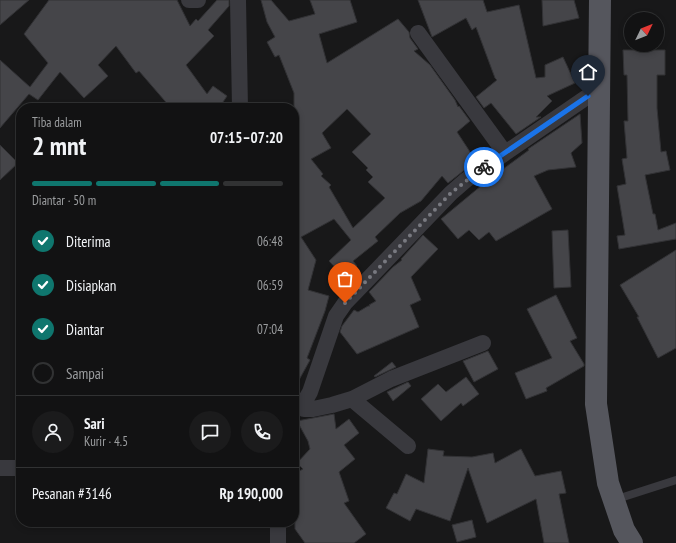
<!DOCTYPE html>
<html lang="id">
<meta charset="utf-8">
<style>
:root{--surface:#121213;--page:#1b1b1c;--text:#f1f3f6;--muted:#9c9ea0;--line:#313233;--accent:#0f766e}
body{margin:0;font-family:"PT Sans Narrow",sans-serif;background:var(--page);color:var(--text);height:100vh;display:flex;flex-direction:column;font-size:15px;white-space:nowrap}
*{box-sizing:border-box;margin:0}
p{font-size:13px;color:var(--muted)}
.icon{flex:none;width:22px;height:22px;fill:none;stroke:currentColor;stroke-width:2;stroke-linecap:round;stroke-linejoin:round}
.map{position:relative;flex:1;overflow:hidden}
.drawer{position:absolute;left:16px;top:103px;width:283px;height:424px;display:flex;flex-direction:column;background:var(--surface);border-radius:16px;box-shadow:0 2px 6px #0003,0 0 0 1px var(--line)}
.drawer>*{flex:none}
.needle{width:26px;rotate:47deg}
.controls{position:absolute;left:624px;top:12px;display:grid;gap:8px}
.controls a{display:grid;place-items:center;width:40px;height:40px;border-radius:50%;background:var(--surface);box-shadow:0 2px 6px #0003,0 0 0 1px var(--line);font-size:20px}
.pin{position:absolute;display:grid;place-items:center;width:34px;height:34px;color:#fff;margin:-41px -17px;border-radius:50% 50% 50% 0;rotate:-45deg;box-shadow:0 0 4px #0007}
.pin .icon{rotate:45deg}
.courier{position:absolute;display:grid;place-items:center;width:40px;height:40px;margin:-20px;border:3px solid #1a73e8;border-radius:50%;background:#fff;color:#222;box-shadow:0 1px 5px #0007}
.headline em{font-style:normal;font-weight:700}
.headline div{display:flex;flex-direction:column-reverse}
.headline{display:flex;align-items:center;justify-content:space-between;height:68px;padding:0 16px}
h1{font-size:26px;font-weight:700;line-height:30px}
.bar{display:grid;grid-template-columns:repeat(4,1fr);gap:6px 4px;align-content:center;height:48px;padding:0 16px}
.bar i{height:5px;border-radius:3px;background:var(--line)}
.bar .active{background:var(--accent)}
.bar p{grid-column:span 4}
.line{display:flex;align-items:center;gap:10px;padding:0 16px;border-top:1px solid var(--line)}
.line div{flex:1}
.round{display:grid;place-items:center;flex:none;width:42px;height:42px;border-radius:21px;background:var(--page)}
ol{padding:0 16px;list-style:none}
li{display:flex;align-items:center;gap:12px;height:44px}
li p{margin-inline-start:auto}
li .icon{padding:4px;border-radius:50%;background:var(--accent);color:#fff;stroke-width:4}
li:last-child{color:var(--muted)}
li i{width:22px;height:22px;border:2px solid var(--line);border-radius:50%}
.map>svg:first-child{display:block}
.building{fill:#454549;stroke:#323235;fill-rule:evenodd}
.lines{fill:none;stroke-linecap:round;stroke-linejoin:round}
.service{stroke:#39393e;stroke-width:8}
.minor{stroke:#39393e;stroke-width:16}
.primary{stroke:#55565d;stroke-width:22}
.done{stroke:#787980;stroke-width:4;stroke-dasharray:0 7.2}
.route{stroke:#1a73e8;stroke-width:5}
</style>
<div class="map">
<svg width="676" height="543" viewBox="0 0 676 543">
<rect width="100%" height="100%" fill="#181819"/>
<path class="building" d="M 0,0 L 29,0 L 0,25 Z
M 49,0 L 177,0 L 190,26 L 196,19 L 198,21 L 217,0 L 229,0 L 229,6 L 208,30 L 214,36 L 186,65 L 207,94 L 213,86 L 227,96 L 219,108 L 171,108 L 139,71 L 136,73 L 116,46 L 98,65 L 108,76 L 84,98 L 60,72 L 38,100 L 29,94 L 0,128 L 0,60 L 30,87 L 48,63 L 24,34 Z
M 261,0 L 271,0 L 289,21 L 315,14 L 310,0 L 350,0 L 357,22 L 319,34 L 327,63 L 398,19 L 409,32 L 410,38 L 418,49 L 414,51 L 430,65 L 455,100 L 458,107 L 459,106 L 470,121 L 457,132 L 476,161 L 448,183 L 442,176 L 421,201 L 400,213 L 375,237 L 378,241 L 353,261 L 357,266 L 344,277 L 329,261 L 351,240 L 334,219 L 301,237 L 316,260 L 308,290 L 329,296 L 325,311 L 307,358 L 310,360 L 294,389 L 294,93 L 279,55 L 275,57 L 267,42 L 275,37 L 267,22 ZM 347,109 L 371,134 L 352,152 L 368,168 L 366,170 L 373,177 L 368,182 L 385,198 L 353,228 L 329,187 L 331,185 L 321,176 L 323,174 L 311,159 L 331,148 L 322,133 Z
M 418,0 L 483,0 L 487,12 L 519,5 L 536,78 L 545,77 L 545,65 L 563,57 L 575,83 L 547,96 L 552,101 L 536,117 L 541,117 L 516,134 L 491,103 L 484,108 L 476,97 L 497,80 L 495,78 L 476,27 L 472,30 L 466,18 L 432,37 Z
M 542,0 L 574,0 L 579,18 L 543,26 Z
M 623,50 L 665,50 L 665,75 L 657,75 L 657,108 L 661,152 L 666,151 L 670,170 L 645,175 L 653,214 L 655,214 L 658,230 L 676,223 L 676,239 L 619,249 L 617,236 L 625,235 L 617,186 L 626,184 L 622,159 L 627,158 L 624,121 L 628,121 L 627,75 L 624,75 Z
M 580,114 L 582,143 L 571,153 L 576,167 L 548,170 L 534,176 L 552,209 L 496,241 L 489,232 L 479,240 L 469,230 L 458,239 L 441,219 L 499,171 L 499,172 L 529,150 L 528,149 Z
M 0,145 L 18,163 L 0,180 Z
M 568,230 L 571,287 L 554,288 L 552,231 Z
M 423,235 L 438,249 L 411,277 L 421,300 L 410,305 L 419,327 L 357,354 L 340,332 L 342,326 L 354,310 L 358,312 L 368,306 L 370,306 L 369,305 L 376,301 L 369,292 L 393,267 L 402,260 L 401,259 Z
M 676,250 L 676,348 L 658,358 L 637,317 L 639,317 L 620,285 Z
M 556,295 L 577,338 L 570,341 L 584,364 L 584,366 L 546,388 L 547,391 L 526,399 L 515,373 L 552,358 L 527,309 Z
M 488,351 L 498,369 L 474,382 L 463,361 Z
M 392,362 L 396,367 L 375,377 L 374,376 Z
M 466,377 L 479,394 L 463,406 L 461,403 L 441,421 L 421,399 L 438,384 L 446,392 Z
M 408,382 L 411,386 L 393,401 L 387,392 Z
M 334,414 L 336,429 L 349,419 L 359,433 L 344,445 L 355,459 L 339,472 L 349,501 L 344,503 L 366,534 L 354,543 L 305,543 L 295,529 L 294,474 L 303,469 L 297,463 L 310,449 L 308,441 L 297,421 Z
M 428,449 L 444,451 L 443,456 L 472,457 L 493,453 L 495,463 L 521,449 L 535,476 L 561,471 L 566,493 L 559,494 L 569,543 L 544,543 L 536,499 L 487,523 L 468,468 L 450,521 L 416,509 L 410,521 L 386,508 L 394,493 L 397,494 L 406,474 L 424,483 Z
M 472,520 L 476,537 L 457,542 L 452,525 Z"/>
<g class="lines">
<path class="service" d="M 614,500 L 676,480"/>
<path class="minor" d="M 189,0 L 198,0
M 238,0 L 240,108
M 418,33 L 505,153
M 352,399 L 408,446
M 299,404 L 304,409 L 313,409 L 332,405 L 352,399 L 391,379 L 483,343
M 294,407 L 306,399 L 310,392 L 336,316 L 345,303 L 451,193 L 466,180 L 600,88
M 0,468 L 21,468
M 278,543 L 278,522"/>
<path class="primary" d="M 600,0 L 596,404 L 608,483 L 624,530 L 632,543"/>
</g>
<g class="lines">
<path class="done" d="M 345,303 L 451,193 L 484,167"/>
<path class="route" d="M 484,167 L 588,96"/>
</g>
</svg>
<div class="controls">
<a><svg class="needle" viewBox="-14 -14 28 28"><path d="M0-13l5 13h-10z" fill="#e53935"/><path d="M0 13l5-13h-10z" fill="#9c9ea0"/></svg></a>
</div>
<div class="pin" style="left:345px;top:303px;background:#ea580c"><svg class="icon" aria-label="bag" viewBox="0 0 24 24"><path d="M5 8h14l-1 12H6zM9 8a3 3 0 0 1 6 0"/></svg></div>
<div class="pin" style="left:588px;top:96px;background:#1f2937"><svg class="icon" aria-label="home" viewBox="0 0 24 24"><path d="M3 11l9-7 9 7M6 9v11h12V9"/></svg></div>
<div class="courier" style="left:484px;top:167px"><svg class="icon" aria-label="bike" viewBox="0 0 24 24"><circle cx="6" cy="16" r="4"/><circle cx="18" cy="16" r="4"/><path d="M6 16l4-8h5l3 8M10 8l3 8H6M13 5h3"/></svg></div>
<section class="drawer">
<div class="headline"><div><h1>2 mnt</h1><p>Tiba dalam</p></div><em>07:15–07:20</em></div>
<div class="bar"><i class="active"></i><i class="active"></i><i class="active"></i><i></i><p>Diantar · 50 m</p></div>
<ol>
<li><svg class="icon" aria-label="check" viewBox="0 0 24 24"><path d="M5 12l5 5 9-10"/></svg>Diterima<p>06:48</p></li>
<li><svg class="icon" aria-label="check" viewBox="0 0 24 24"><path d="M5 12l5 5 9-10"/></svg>Disiapkan<p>06:59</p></li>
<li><svg class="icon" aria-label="check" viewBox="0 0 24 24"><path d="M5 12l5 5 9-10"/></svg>Diantar<p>07:04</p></li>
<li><i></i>Sampai</li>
</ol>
<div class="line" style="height:72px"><a class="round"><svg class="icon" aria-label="person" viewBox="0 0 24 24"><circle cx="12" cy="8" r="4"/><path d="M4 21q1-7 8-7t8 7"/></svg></a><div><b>Sari</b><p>Kurir · 4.5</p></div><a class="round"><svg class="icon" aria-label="chat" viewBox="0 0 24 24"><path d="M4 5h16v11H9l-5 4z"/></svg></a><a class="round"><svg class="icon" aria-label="phone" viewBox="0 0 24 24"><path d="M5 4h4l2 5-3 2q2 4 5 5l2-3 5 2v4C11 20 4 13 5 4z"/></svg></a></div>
<div class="line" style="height:52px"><div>Pesanan #3146</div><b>Rp 190,000</b></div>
</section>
</div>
